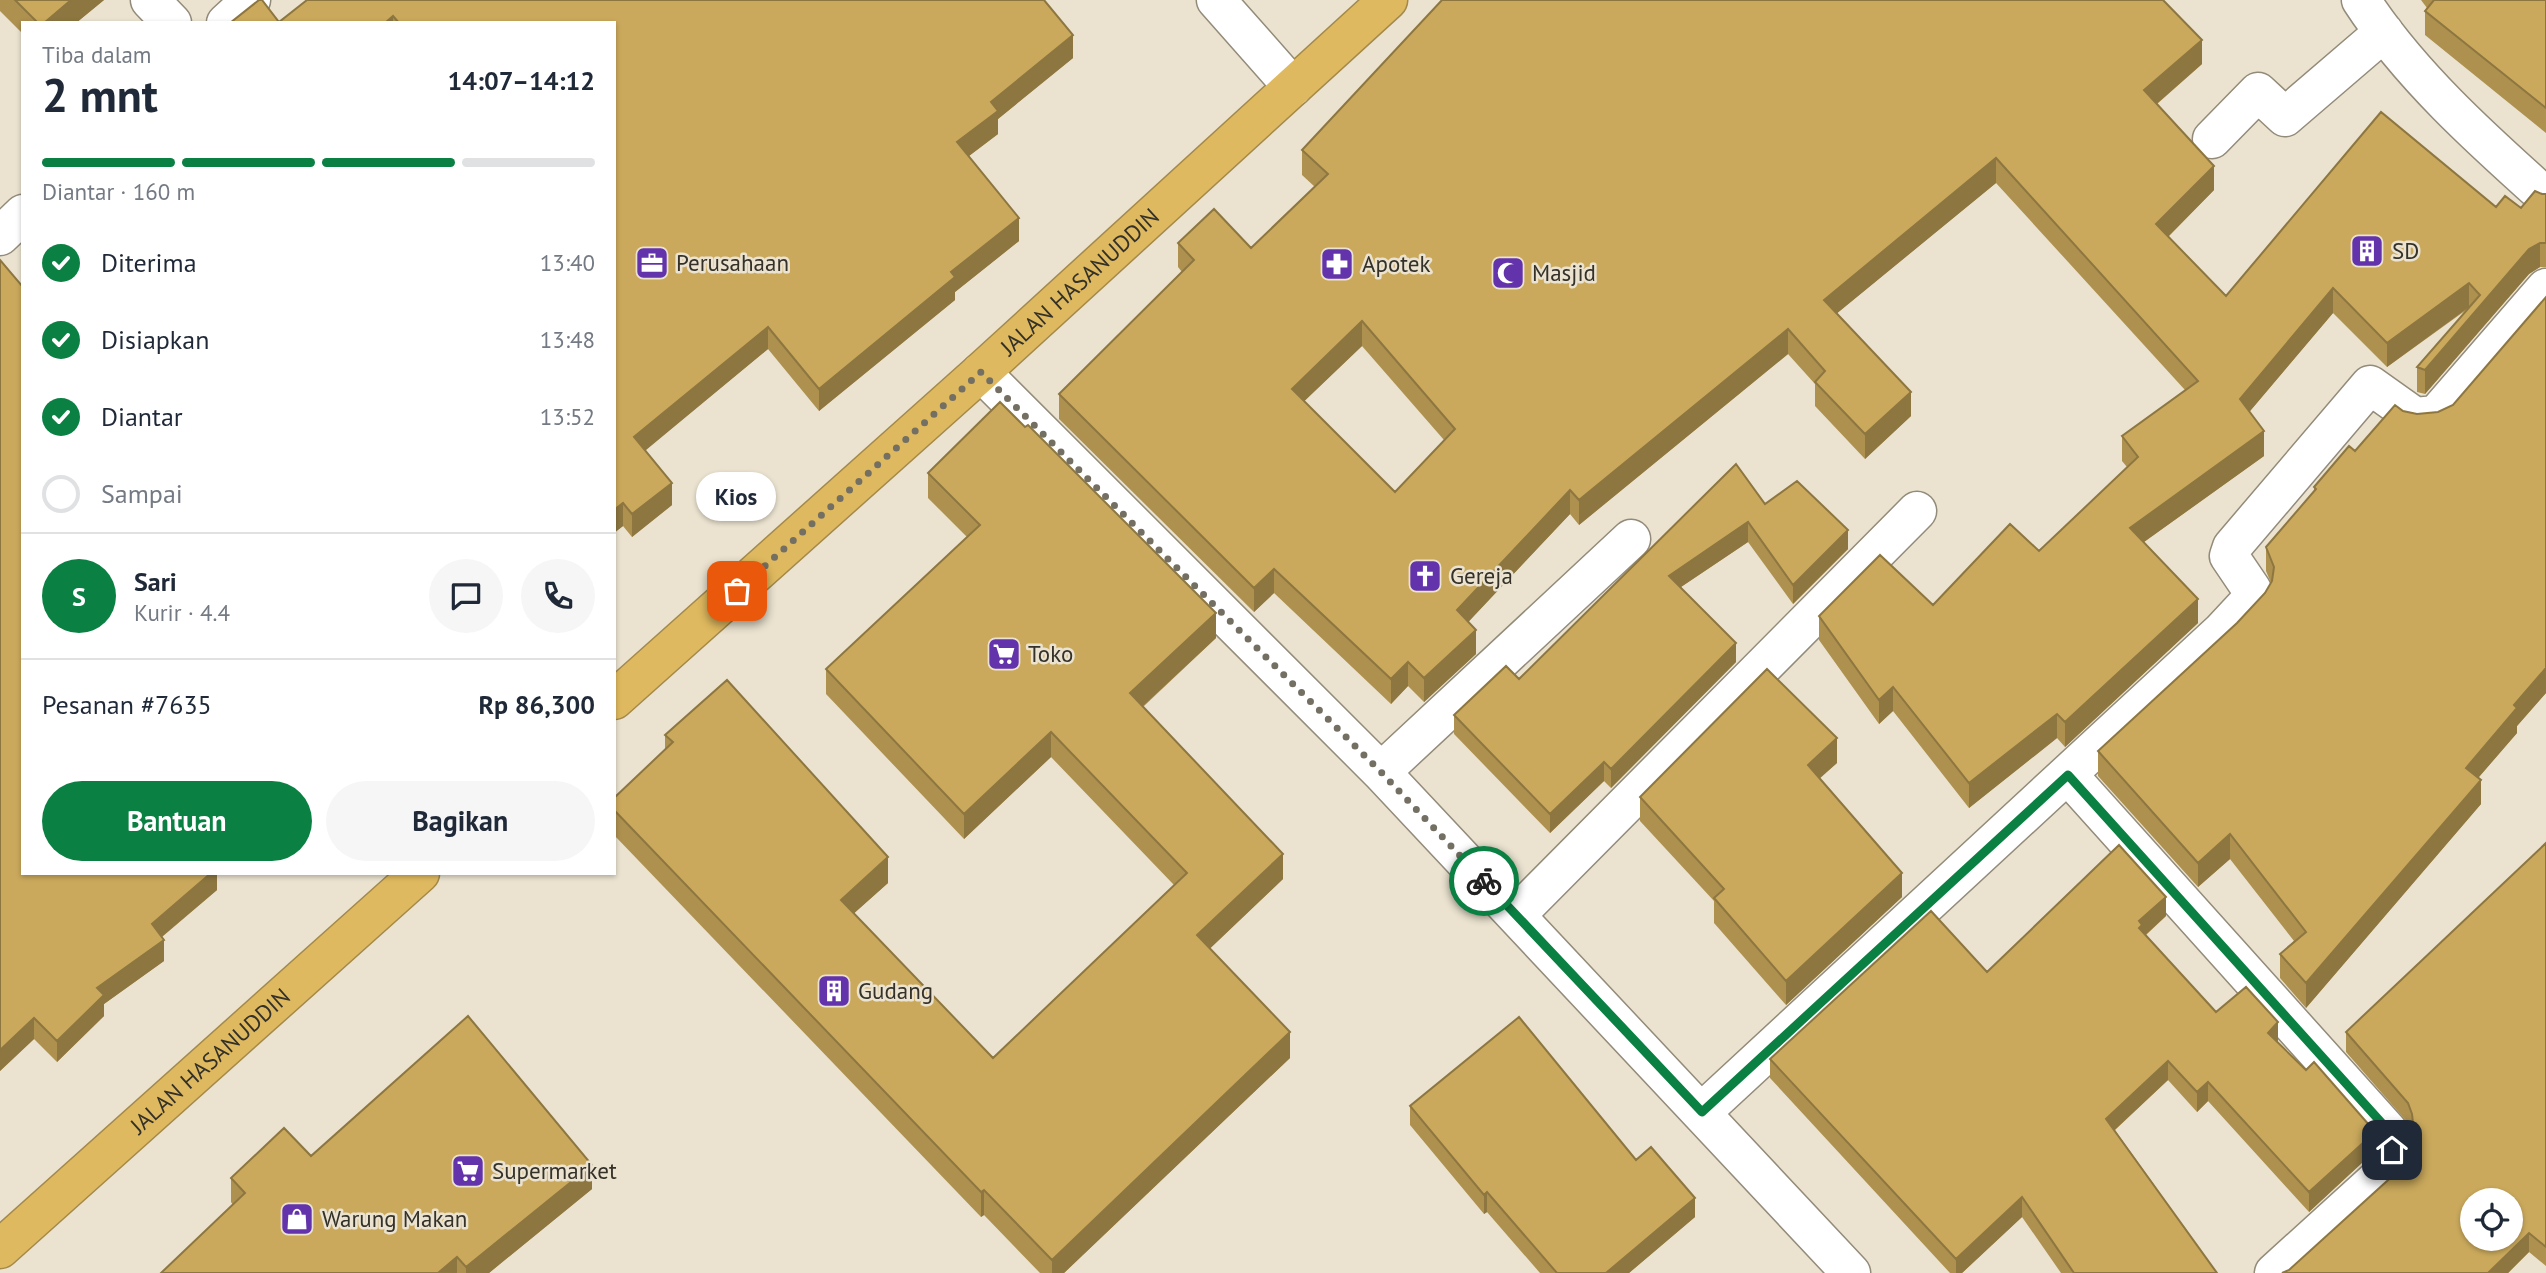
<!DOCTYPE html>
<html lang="id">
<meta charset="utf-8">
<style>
:root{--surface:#fff;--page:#f6f6f7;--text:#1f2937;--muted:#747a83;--line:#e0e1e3;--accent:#0b8043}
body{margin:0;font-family:"PT Sans",sans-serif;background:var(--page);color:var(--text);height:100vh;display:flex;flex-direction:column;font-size:26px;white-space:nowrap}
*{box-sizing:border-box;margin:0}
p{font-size:23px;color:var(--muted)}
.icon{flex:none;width:38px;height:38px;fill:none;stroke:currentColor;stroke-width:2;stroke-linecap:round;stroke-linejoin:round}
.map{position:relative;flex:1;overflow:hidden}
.drawer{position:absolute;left:21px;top:21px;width:595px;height:854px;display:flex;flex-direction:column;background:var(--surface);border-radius:0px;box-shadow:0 2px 5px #0004}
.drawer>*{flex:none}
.fabs{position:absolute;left:2460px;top:1188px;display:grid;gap:14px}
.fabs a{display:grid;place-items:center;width:63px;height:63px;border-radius:50%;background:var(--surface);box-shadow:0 2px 5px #0004;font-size:35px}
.pin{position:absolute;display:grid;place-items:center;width:60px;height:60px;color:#fff;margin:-30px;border-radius:14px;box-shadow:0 4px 10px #0006}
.courier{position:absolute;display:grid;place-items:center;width:70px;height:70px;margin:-35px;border:5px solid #0b8043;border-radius:50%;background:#fff;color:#222;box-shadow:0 2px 9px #0007}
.bubble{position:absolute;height:49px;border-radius:24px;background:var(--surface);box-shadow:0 2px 5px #0004;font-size:23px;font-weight:700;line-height:49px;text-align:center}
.head em{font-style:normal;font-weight:700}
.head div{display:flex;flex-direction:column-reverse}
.head{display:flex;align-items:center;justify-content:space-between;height:119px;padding:0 21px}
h1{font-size:46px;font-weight:700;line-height:52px}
.bar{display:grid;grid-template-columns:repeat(4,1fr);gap:10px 7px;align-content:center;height:84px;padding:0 21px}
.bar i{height:9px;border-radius:5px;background:var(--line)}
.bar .selected{background:var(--accent)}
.bar p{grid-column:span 4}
.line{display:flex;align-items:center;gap:18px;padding:0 21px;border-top:2px solid var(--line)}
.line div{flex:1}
.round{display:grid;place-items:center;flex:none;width:74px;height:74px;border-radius:37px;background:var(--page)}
ol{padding:0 21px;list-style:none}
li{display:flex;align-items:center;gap:21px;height:77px}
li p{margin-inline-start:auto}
li .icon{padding:7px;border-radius:50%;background:var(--accent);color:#fff;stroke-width:4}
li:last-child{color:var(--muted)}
li i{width:38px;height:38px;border:4px solid var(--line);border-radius:50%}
.button{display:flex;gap:14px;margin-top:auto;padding:14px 21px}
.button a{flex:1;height:80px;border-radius:42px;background:var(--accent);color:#fff;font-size:28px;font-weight:700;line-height:80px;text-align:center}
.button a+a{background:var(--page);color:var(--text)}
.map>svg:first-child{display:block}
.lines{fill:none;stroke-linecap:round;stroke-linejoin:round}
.minor-casing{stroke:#938b7a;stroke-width:41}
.highway-casing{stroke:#a3894c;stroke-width:41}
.minor{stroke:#fff;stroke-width:38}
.highway{stroke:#dfb95f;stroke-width:38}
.wall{fill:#ae914f;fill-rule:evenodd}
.shaded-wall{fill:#8d7640}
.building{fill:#caa95c;stroke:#8d7640;stroke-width:2;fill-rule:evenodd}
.done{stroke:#746f63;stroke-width:7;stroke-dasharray:0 12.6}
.route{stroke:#0b8043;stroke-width:9}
.labels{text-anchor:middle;stroke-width:5;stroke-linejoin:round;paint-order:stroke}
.poi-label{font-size:23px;fill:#343129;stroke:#ebe3d0;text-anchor:start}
.street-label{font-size:23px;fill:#343129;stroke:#ebe3d0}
</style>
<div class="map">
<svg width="2546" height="1273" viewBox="0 0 2546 1273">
<rect width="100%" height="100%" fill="#ebe3d0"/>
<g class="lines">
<defs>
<path id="minor" d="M 150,0 L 172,23
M 1216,0 L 1293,87
M 2361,0 C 2409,74 2480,138 2546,197
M 226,23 L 251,0
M 2212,139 L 2258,92 L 2285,117 L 2384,32
M 0,236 L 23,214
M 981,372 L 1381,772 L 1851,1273
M 1381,772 L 1631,539
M 2068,775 L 2388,1131 L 2392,1141 L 2392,1151 L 2383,1174 L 2274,1273
M 1516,915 L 1917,511
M 1702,1112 L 2222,631 L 2249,602 L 2253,595 L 2252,590 L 2229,556 L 2232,547 L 2370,385 L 2415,417 L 2436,415 L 2546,288"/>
<g id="highway">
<path id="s1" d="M 614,700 L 981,372 L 1388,0"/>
<path id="s2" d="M 0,1249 L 420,873"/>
</g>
</defs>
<use href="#minor" class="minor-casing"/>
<use href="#highway" class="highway-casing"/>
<use href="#minor" class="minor"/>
<use href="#highway" class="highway"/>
</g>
<path class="wall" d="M 0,0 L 104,0 L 76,23 L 23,23 L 23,34 L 0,11 Z
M 259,0 L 262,0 L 279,22 L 307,0 L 1044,0 L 1073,35 L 1073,58 L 998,119 L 998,134 L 969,156 L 1019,218 L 1019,241 L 955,292 L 955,300 L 819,411 L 768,349 L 645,450 L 672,483 L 672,505 L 632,537 L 623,526 L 614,533 L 614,23 L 230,23 Z
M 2421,0 L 2546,0 L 2546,133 L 2425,35 L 2425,11 L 2427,8 Z
M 2202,64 L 2157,104 L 2214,190 L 2168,237 L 2226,296 L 2496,207 L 2521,208 L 2542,194 L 2546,194 L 2546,267 L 2540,267 L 2529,274 L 2425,394 L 2417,392 L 2417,367 L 2469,308 L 2387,367 L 2333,313 L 2249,412 L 2264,456 L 2144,542 L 2198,623 L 2065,747 L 2057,738 L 1969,808 L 1893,711 L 1879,724 L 1819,640 L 1819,616 L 1933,605 L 2039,551 L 2127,467 L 2122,461 L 2122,436 L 2185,390 L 1996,183 L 1837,313 L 1911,416 L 1865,459 L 1815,406 L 1815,384 L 1788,354 L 1579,525 L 1570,514 L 1468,622 L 1476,654 L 1424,702 L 1408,686 L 1391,704 L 1274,593 L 1254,612 L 1059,419 L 1059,394 L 1182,272 L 1178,267 L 1178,243 L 1251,248 L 1315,187 L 1302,175 L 1302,150 ZM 1362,346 L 1444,440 L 1395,492 L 1304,401 Z
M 0,260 L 23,873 L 217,873 L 217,890 L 162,937 L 164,961 L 104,1004 L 104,1016 L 57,1062 L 34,1039 L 0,1071 Z
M 2546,297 L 2546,693 L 2517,726 L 2517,733 L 2478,778 L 2481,804 L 2306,1008 L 2280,978 L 2280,954 L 2294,941 L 2230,859 L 2198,887 L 2098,776 L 2098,751 L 2237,623 L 2265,593 L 2271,583 L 2266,571 L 2266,547 L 2314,491 L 2314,487 L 2403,411 L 2417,414 L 2438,412 L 2453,405 Z
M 928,473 L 1216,638 L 1143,707 L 1283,879 L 1209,949 L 1290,1058 L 1064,1273 L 1040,1273 L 984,1215 L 981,1217 L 614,835 L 614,798 L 665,750 L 665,735 L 888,883 L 854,913 L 993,1058 L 1174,885 L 1051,757 L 964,839 L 826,694 L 826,669 L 967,537 L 928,498 Z
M 1765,504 L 1848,549 L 1793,604 L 1748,542 L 1681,587 L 1736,662 L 1611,788 L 1604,781 L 1550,833 L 1454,734 L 1454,715 L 1519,679 Z
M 1837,763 L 1819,778 L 1902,897 L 1786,1005 L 1714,923 L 1714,901 L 1640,821 L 1640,797 Z
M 2546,843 L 2546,1266 L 2529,1252 L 2508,1273 L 2282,1273 L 2289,1270 L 2398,1171 L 2403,1163 L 2413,1135 L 2408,1123 L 2346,1052 L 2346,1032 Z
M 2166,916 L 2146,935 L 2216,1012 L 2278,1041 L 2277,1042 L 2370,1145 L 2364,1161 L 2309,1212 L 2208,1101 L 2197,1112 L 2168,1080 L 2115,1130 L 2217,1273 L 2061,1273 L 2022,1217 L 1962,1273 L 1950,1273 L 1770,1078 L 1770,1059 L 1987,972 Z
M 1410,1106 L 1636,1160 L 1695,1217 L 1629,1273 L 1540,1273 L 1487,1212 L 1484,1214 L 1410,1125 Z
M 311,1156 L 592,1189 L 489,1273 L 161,1273 L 233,1205 L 231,1202 L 231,1178 Z"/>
<path class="shaded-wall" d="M 71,0 L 104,0 L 76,23 L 44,23 Z
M 393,16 L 393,23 L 385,23 Z
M 1073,35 L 1073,58 L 998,119 L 998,134 L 957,165 L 957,142 L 991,102 Z
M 2202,40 L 2202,64 L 2144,115 L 2144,90 Z
M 1996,158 L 1996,183 L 1824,324 L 1824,300 Z
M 2214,166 L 2214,190 L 2156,249 L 2156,224 Z
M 1019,218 L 1019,241 L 955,292 L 955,300 L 819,411 L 819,389 L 951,272 Z
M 2540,243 L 2540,267 L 2529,274 L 2425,394 L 2425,370 L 2529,249 Z
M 2469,283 L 2469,307 L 2387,367 L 2387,343 Z
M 2333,288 L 2333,313 L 2240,423 L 2240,399 Z
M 1362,321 L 1362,346 L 1292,413 L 1292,389 Z
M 768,327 L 768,349 L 634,460 L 634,437 Z
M 1788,329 L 1788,354 L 1579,525 L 1579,500 Z
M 1911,392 L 1911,416 L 1865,459 L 1865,434 Z
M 2264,431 L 2264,456 L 2130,552 L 2130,528 Z
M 672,483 L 672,505 L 632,537 L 632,514 Z
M 1570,490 L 1570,514 L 1457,634 L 1457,610 Z
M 623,503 L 623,526 L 614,533 L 614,510 Z
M 1748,522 L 1748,542 L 1669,595 L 1669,576 Z
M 1848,530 L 1848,549 L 1793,604 L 1793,585 Z
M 1274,569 L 1274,593 L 1254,612 L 1254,588 Z
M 2198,599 L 2198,623 L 2065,747 L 2065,722 Z
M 1216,613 L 1216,638 L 1130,718 L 1130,693 Z
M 1476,630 L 1476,654 L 1424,702 L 1424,678 Z
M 1736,643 L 1736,662 L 1611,788 L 1611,769 Z
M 1408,662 L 1408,686 L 1391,704 L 1391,679 Z
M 2546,668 L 2546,693 L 2517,726 L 2517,733 L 2466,792 L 2466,768 L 2514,705 Z
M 1893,687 L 1893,711 L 1879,724 L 1879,700 Z
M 2057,714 L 2057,738 L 1969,808 L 1969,783 Z
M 1051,732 L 1051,757 L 964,839 L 964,814 Z
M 1837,738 L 1837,763 L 1808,789 L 1808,765 Z
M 1604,762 L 1604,781 L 1550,833 L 1550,814 Z
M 2481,780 L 2481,804 L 2306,1008 L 2306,983 Z
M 2230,834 L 2230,859 L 2198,887 L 2198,863 Z
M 1283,854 L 1283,879 L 1197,961 L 1197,935 Z
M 888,857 L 888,883 L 841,925 L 841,900 Z
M 211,873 L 217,873 L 217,890 L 152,945 L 152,924 Z
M 1902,873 L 1902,897 L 1786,1005 L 1786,981 Z
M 2166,897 L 2166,916 L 2142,938 L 2142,944 L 2139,921 Z
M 164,940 L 164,961 L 104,1004 L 104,1016 L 57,1062 L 57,1041 L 97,988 Z
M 34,1018 L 34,1039 L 0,1071 L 0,1050 Z
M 2278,1022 L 2278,1041 L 2268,1053 L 2268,1033 Z
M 1290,1032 L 1290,1058 L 1064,1273 L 1052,1273 L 1052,1260 Z
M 2168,1061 L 2168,1080 L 2106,1138 L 2106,1119 Z
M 2208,1082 L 2208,1101 L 2197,1112 L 2197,1092 Z
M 2370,1126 L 2370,1145 L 2364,1161 L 2309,1212 L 2309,1192 Z
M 592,1165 L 592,1189 L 489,1273 L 466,1273 L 466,1267 Z
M 984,1190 L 984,1215 L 981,1217 L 981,1192 Z
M 1487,1192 L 1487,1212 L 1484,1214 L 1484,1195 Z
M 2022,1197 L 2022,1217 L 1962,1273 L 1956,1273 L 1956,1259 Z
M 1695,1198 L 1695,1217 L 1629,1273 L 1606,1273 Z
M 2529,1233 L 2529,1252 L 2508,1273 L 2488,1273 Z
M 457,1257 L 457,1273 L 438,1273 Z"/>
<path class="building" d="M 15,0 L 71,0 L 44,23 L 38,23 Z
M 259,0 L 262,0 L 279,22 L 307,0 L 1044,0 L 1073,35 L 991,102 L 998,111 L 957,142 L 1019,218 L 951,272 L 955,277 L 819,389 L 768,327 L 634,437 L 672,483 L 632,514 L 623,503 L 614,510 L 614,23 L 399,23 L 393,16 L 385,23 L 230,23 Z
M 1442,0 L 2163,0 L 2202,40 L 2144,90 L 2214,166 L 2156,224 L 2226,296 L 2381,112 L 2496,207 L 2505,196 L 2521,208 L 2535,191 L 2542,194 L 2546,194 L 2546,243 L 2540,243 L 2529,249 L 2425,370 L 2417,367 L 2480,295 L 2469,283 L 2387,343 L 2333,288 L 2240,399 L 2264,431 L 2130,528 L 2198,599 L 2065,722 L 2057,714 L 1969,783 L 1893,687 L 1879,700 L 1819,616 L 1880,555 L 1933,605 L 2010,524 L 2039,551 L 2138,457 L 2122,436 L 2198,381 L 1996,158 L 1824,300 L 1911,392 L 1865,434 L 1815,382 L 1825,371 L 1788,329 L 1579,500 L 1570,490 L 1457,610 L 1476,630 L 1424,678 L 1408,662 L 1391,679 L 1274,569 L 1254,588 L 1059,394 L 1194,260 L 1178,243 L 1214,209 L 1251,248 L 1328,174 L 1302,150 ZM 1362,321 L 1455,429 L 1395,492 L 1292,389 Z
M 2434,0 L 2546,0 L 2546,108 L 2425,11 Z
M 0,260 L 23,287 L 23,873 L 211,873 L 152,924 L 164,940 L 97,988 L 104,995 L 57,1041 L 34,1018 L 0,1050 Z
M 2546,297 L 2546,668 L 2514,705 L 2517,708 L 2466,768 L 2481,780 L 2306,983 L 2280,954 L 2306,932 L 2230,834 L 2198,863 L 2098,751 L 2237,623 L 2265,593 L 2272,581 L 2274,567 L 2266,547 L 2316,489 L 2314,487 L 2349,446 L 2355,451 L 2395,405 L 2403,411 L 2417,414 L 2438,412 L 2453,405 Z
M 1000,402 L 1025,427 L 1028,425 L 1216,613 L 1130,693 L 1283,854 L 1197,935 L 1290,1032 L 1052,1260 L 984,1190 L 981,1192 L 614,810 L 614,798 L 673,742 L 665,735 L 727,680 L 888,857 L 841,900 L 993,1058 L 1187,873 L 1051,732 L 964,814 L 826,669 L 980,525 L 928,473 Z
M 1736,464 L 1765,504 L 1797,481 L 1848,530 L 1793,585 L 1748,522 L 1669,576 L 1736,643 L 1611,769 L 1604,762 L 1550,814 L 1454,715 L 1506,666 L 1519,679 Z
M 1767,669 L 1837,738 L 1808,765 L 1902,873 L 1786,981 L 1714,898 L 1724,889 L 1640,797 Z
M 2546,843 L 2546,1247 L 2529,1233 L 2488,1273 L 2282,1273 L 2289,1270 L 2398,1171 L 2403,1163 L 2414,1132 L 2412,1114 L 2408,1103 L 2346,1032 ZM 2473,1200 L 2511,1200 L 2511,1239 L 2473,1239 Z
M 2119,845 L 2166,897 L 2139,921 L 2142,925 L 2139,928 L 2216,1012 L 2246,987 L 2278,1022 L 2268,1033 L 2306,1070 L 2314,1062 L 2370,1126 L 2364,1142 L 2309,1192 L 2208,1082 L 2197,1092 L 2168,1061 L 2106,1119 L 2217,1273 L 2074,1273 L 2022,1197 L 1956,1259 L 1770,1059 L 1931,911 L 1987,972 Z
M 468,1016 L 592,1165 L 466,1267 L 457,1257 L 438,1273 L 161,1273 L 245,1193 L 231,1178 L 284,1128 L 311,1156 Z
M 1519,1017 L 1636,1160 L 1651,1147 L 1695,1198 L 1606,1273 L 1557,1273 L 1487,1192 L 1484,1195 L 1410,1106 Z"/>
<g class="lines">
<path class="done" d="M 737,591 L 981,372 L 1381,772 L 1484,881"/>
<path class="route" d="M 1484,881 L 1702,1112 L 2068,775 L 2388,1130 L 2392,1141 L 2392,1150"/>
</g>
<defs>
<symbol id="building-square" viewBox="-11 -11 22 22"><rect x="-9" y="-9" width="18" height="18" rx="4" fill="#6333ab" stroke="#ebe3d0"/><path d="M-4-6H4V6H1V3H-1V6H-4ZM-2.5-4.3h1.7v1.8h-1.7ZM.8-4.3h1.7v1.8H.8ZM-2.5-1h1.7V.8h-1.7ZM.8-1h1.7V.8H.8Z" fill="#fff"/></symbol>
<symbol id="office-square" viewBox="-11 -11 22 22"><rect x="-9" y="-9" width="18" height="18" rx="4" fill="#6333ab" stroke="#ebe3d0"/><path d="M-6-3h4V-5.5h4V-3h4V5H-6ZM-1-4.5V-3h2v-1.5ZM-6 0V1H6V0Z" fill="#fff"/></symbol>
<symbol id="pharmacy-square" viewBox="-11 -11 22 22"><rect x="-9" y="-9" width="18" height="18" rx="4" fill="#6333ab" stroke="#ebe3d0"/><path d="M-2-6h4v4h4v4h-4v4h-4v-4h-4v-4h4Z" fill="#fff"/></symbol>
<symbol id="mosque-square" viewBox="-11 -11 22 22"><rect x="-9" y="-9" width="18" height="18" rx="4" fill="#6333ab" stroke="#ebe3d0"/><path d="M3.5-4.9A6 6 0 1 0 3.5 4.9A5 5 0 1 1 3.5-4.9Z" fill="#fff"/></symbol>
<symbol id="church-square" viewBox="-11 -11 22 22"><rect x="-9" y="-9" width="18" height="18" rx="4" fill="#6333ab" stroke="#ebe3d0"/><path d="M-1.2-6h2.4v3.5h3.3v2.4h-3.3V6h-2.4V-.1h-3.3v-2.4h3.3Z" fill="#fff"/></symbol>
<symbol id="supermarket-square" viewBox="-11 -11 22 22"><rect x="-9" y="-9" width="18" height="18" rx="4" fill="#6333ab" stroke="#ebe3d0"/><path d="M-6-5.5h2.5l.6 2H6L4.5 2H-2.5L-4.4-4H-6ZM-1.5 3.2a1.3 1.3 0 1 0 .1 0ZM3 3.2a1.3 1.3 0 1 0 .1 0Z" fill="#fff"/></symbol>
<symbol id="shop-square" viewBox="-11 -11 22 22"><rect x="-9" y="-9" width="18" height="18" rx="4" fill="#6333ab" stroke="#ebe3d0"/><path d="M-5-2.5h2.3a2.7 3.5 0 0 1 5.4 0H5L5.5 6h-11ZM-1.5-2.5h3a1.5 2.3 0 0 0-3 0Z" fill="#fff"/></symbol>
</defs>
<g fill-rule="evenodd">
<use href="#building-square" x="2348" y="232" width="38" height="38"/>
<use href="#office-square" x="633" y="244" width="38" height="38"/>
<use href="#pharmacy-square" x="1318" y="245" width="38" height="38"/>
<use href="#mosque-square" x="1489" y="254" width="38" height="38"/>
<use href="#church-square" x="1406" y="557" width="38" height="38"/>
<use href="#supermarket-square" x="985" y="635" width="38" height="38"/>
<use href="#building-square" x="815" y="972" width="38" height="38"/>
<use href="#supermarket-square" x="449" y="1152" width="38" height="38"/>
<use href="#shop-square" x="278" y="1200" width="38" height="38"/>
</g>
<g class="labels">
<g class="poi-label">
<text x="2392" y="259">SD</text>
<text x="676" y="271">Perusahaan</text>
<text x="1362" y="272">Apotek</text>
<text x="1532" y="281">Masjid</text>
<text x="1450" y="584">Gereja</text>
<text x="1028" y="662">Toko</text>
<text x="858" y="999">Gudang</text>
<text x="492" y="1179">Supermarket</text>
<text x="322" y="1227">Warung Makan</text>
</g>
<g class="street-label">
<text dy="8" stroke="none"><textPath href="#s1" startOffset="626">JALAN HASANUDDIN</textPath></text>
<text dy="8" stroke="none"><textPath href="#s2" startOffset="282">JALAN HASANUDDIN</textPath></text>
</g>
</g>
</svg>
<div class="fabs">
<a><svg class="icon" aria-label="locate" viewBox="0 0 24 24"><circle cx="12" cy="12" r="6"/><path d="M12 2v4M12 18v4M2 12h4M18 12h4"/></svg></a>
</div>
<div class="pin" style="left:737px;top:591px;background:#ea580c"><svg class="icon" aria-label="bag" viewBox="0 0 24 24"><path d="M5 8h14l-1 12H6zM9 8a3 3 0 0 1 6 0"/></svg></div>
<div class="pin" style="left:2392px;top:1150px;background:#1f2937"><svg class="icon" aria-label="home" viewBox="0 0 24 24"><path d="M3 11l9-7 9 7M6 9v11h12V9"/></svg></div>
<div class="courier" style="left:1484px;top:881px"><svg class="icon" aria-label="bike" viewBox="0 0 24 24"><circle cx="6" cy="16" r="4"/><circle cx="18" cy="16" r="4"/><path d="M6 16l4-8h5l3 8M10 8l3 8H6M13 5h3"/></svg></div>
<div class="bubble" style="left:696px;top:472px;width:80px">Kios</div>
<section class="drawer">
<div class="head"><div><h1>2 mnt</h1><p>Tiba dalam</p></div><em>14:07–14:12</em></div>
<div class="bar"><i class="selected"></i><i class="selected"></i><i class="selected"></i><i></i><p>Diantar · 160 m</p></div>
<ol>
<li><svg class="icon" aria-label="check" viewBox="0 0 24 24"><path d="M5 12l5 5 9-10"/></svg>Diterima<p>13:40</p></li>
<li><svg class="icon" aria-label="check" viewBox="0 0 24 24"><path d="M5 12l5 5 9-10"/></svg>Disiapkan<p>13:48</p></li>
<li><svg class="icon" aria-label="check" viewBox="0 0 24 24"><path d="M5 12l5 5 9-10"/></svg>Diantar<p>13:52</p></li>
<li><i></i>Sampai</li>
</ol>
<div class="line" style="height:126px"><b class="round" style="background:var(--accent);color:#fff">S</b><div><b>Sari</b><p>Kurir · 4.4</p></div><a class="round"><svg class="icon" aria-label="chat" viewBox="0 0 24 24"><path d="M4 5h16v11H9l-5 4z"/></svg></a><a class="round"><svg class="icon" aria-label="phone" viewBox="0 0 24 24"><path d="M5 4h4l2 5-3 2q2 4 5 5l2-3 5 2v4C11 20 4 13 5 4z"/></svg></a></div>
<div class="line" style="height:91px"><div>Pesanan #7635</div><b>Rp 86,300</b></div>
<div class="button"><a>Bantuan</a><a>Bagikan</a></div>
</section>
</div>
